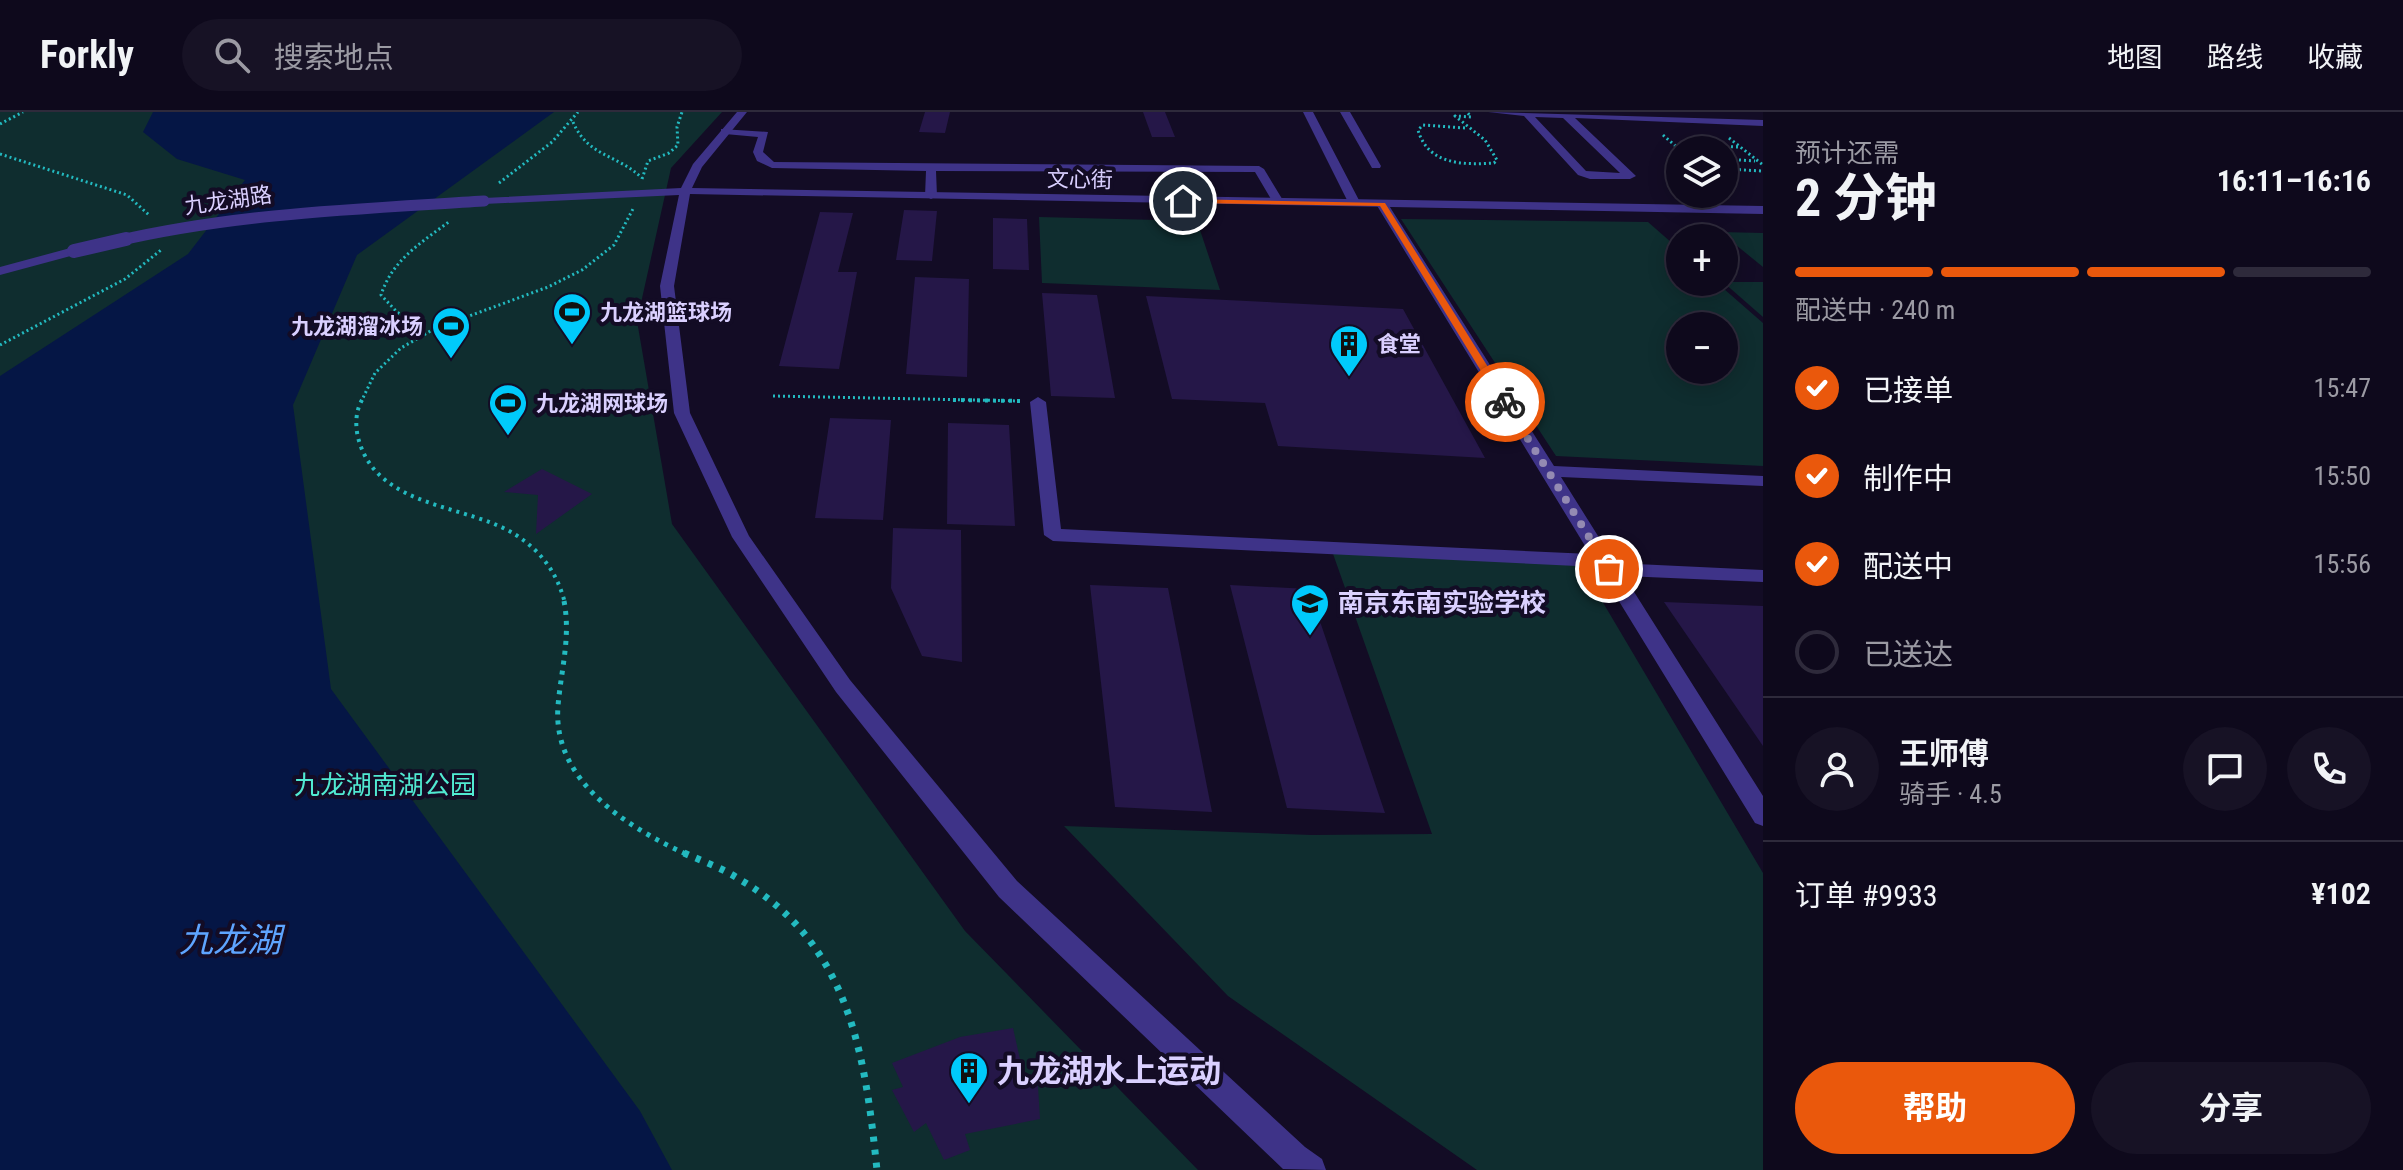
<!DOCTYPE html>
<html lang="zh">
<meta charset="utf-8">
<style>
:root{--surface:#0e091c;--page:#171225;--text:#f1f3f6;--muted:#9b9aa3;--line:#2e2a3b;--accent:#ea580c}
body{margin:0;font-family:"Roboto Condensed","Noto Sans SC",sans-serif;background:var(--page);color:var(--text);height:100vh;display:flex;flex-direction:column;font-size:30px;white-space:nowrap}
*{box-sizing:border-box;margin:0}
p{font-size:26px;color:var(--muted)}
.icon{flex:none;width:44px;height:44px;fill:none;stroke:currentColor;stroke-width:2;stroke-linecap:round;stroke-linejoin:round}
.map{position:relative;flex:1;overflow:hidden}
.side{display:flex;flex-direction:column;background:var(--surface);width:640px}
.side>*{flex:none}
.controls{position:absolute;left:1666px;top:24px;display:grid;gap:16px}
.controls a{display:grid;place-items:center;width:72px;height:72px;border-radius:50%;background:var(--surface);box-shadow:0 4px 20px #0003,0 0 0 2px var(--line);font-size:40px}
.pin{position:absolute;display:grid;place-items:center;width:68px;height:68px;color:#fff;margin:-34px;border:4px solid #fff;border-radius:50%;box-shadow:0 2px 8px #0007}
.courier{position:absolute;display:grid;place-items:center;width:80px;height:80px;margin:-40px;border:6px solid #ea580c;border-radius:50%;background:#fff;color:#222;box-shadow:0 2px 10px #0007}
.summary em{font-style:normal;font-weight:700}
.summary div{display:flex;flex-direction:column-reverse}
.summary{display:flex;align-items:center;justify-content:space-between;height:136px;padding:0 32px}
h1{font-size:52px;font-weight:700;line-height:60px}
.bar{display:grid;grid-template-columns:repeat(4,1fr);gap:12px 8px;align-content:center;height:96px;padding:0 32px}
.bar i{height:10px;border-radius:6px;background:var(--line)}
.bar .selected{background:var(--accent)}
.bar p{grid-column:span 4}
.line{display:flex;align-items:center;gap:20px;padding:0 32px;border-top:2px solid var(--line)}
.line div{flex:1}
.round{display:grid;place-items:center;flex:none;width:84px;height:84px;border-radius:42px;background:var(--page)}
ol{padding:0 32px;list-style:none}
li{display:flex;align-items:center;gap:24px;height:88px}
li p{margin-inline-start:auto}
li .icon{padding:8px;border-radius:50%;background:var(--accent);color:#fff;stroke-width:4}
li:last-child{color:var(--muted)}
li i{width:44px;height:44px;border:4px solid var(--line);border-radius:50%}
.button{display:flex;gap:16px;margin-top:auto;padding:16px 32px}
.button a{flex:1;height:92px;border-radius:48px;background:var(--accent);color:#fff;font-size:32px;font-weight:700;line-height:92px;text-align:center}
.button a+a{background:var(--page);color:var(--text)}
header{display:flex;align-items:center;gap:48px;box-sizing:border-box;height:112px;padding:0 40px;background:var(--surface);border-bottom:2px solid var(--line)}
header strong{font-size:38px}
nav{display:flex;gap:44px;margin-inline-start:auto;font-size:28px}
.search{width:560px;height:72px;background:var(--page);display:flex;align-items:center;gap:20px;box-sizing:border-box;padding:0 28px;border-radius:44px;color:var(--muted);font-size:30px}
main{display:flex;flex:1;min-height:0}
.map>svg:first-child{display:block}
.green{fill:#0f2d2f;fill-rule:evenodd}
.water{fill:#051645}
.building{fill:#251748}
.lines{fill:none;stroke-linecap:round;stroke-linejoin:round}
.path-far3{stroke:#23bac0;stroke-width:3;stroke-dasharray:2 3;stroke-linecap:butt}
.path-far2{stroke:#23bac0;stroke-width:4;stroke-dasharray:3 5;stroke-linecap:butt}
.path-far1{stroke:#23bac0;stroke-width:5;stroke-dasharray:4 6;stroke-linecap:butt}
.path{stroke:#23bac0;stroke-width:7;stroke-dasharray:5 8;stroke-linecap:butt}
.minor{fill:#3e3388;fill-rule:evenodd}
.tertiary{fill:#3e3388;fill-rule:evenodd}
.tertiary-bridge-far1{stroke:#3e3388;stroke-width:11}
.tertiary-bridge{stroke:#3e3388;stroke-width:14}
.route{fill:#ea580c}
.done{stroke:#948bb3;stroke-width:8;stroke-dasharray:0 14.4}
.labels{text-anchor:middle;stroke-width:8;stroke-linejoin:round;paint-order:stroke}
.far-street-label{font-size:22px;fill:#dad0ff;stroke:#130c25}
.far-poi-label{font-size:22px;font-weight:bold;fill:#dad0ff;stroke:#130c25;text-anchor:start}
.poi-label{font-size:26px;font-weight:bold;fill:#dad0ff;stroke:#130c25;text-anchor:start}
.park-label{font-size:26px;fill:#51ead2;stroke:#130c25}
.near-poi-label{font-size:32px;font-weight:bold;fill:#dad0ff;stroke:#130c25;text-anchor:start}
.near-water-label{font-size:34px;font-style:italic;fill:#5ea5ff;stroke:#130c25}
</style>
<header>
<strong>Forkly</strong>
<div class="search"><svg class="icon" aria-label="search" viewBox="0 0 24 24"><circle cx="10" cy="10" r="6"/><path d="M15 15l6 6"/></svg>搜索地点</div>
<nav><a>地图</a><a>路线</a><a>收藏</a></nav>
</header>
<main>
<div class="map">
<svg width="1763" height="1058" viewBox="0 0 1763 1058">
<rect width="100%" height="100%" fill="#130c25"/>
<path class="green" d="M 0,0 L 722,0 L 671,56 L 637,209 L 672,412 L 965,819 L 1198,1058 L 0,1058 Z
M 1039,105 L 1197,109 L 1220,178 L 1042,171 Z
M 1401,107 L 1648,110 L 1680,138 L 1680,170 L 1716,170 L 1763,211 L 1763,354 L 1556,344 ZM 1680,214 L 1724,214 L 1724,258 L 1680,258 Z
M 1720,120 L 1763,121 L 1763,155 Z
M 1723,170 L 1763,170 L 1763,205 Z
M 1332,439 L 1579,450 L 1763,761 L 1763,1058 L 1477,1058 L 1228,884 L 1064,714 L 1312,723 L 1432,722 Z"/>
<path class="water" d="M 153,0 L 554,0 L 357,143 L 293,293 L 331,577 L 640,999 L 672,1058 L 0,1058 L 0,264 L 188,142 L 245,68 L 177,47 L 143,20 Z"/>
<path class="building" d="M 925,0 L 950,0 L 945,21 L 919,20 Z
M 1143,0 L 1165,0 L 1175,25 L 1152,25 Z
M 904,98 L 937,99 L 932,149 L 896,148 Z
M 820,100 L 853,101 L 838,160 L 857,160 L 839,257 L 779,254 Z
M 993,106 L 1027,107 L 1029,158 L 993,157 Z
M 915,165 L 969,167 L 967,265 L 906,262 Z
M 1042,181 L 1097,183 L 1115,286 L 1051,284 Z
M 1146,184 L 1403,197 L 1485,346 L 1278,334 L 1265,291 L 1172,287 Z
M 830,306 L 891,308 L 883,408 L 815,406 Z
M 948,311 L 1009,313 L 1015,414 L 947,412 Z
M 542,357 L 592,382 L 536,422 L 538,383 L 504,380 Z
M 893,416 L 961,418 L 962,550 L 922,544 L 891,476 Z
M 1090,473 L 1168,476 L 1212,700 L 1115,695 Z
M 1230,473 L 1309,477 L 1385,701 L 1287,696 Z
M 1664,490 L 1763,494 L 1763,634 Z
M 1013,916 L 1026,974 L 1038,974 L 1040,1007 L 965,1022 L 970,1038 L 944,1048 L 926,1011 L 914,1020 L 892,978 L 903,975 L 892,951 L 960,925 Z"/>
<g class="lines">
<path class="path-far3" d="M 573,10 C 588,45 617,42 642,66
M 0,12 L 23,0
M 1465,16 L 1423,13 L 1418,18 C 1428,53 1463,53 1494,51 L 1497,48 L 1485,28 L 1455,4 L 1471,5 L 1467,0
M 1663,23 L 1680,38
M 1729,26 L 1763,53
M 1696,34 L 1741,35
M 0,42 L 127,83 L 149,103
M 1724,47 L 1755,49
M 1724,57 L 1763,59
M 642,67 L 648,49 L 669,41 L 678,33 L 677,15 L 682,0
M 499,71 L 552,30 L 578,0
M 415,225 L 419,214 L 397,200 L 381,183 C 392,148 422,130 450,109
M 0,233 L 125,167 L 161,138
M 773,284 L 1021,289
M 361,290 L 375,261 L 401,236 L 434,217 L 548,175 L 582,158 L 614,133 L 634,95"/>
<path class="path-far2" d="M 362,288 C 355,300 355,316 359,329 C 379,397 468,392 516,423 C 542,440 557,461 565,491
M 953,288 L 1021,289"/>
<path class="path-far1" d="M 564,489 C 571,525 561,558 558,594 C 552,670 629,716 688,743"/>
<path class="path" d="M 684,741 C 702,749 722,756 739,767 C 850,832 865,942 877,1058"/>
<path class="minor" d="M 1303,0 L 1313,0 L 1361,92 L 1359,94 L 1349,92 Z
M 1340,0 L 1350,0 L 1381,54 L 1380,56 L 1372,56 Z
M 1488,0 L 1763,8 L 1763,14 L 1575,6 L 1636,64 L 1630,67 L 1590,67 L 1578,63 L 1524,4 ZM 1535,5 L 1563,6 L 1620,61 L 1586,59 Z
M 721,17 L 768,20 L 763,40 L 774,50 L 1259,54 L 1264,57 L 1284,90 L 1274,92 L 1255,60 L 936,59 L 937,84 L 931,87 L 925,84 L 926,59 L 772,56 L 757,49 L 753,40 L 758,25 L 725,22 L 721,21 Z
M 1382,89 L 1388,92 L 1554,354 L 1763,364 L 1763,374 L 1561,365 L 1615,451 L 1763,458 L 1763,470 L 1624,464 L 1763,684 L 1763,714 L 1755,711 L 1598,455 L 1053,429 L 1044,423 L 1030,290 L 1038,285 L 1046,290 L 1061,417 L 1590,442 L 1376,92 Z"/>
<path class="tertiary" d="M 737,0 L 747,0 L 702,55 L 692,76 L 1763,94 L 1763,102 L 690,82 L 674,174 L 690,301 L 749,424 L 850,568 L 1017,769 L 1305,1035 L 1322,1047 L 1326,1058 L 1283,1057 L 999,785 L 836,580 L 732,425 L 674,301 L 660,174 L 679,83 L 484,92 L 478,89 L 484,86 L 681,76 L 693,52 Z
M 74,135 L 78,136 L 78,142 L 0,163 L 0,155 Z"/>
<path class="tertiary-bridge-far1" d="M 117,129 C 238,101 360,97 484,89"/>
<path class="tertiary-bridge" d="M 74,139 L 126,127"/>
</g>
<path class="route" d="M 1181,87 L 1385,91 L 1510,290 L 1505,293 L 1500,290 L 1380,94 L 1183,91 Z"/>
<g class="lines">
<path class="done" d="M 1505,290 L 1609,457"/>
</g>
<defs>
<symbol id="stadium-pin" viewBox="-11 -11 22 30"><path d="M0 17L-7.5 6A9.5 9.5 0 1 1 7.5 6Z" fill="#00cafb" stroke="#130c25"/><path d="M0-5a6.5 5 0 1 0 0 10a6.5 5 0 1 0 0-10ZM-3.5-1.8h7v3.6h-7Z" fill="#111"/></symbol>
<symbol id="building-pin" viewBox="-11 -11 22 30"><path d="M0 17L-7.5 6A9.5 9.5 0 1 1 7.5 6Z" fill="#00cafb" stroke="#130c25"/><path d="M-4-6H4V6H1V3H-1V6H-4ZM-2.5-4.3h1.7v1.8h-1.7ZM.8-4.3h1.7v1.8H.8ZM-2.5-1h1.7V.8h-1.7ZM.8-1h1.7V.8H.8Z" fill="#111"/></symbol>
<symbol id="school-pin" viewBox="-11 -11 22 30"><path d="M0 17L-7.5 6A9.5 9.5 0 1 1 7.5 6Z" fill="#00cafb" stroke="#130c25"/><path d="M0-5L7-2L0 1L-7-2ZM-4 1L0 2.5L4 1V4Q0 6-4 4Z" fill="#111"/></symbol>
</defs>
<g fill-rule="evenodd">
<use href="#stadium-pin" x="550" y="178" width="44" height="60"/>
<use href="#stadium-pin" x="429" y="192" width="44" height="60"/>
<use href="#building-pin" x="1327" y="210" width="44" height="60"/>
<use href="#stadium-pin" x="486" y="269" width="44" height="60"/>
<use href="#school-pin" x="1288" y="469" width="44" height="60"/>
<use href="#building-pin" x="947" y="937" width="44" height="60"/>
</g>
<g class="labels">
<g class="far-street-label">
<text transform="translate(1080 67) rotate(1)" y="8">文心街</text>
<text transform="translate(228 88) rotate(-8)" y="8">九龙湖路</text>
</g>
<g class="far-poi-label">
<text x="600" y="208">九龙湖篮球场</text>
<text x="423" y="222" text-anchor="end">九龙湖溜冰场</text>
<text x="1377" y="240">食堂</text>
<text x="536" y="299">九龙湖网球场</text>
</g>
<g class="poi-label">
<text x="1338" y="500">南京东南实验学校</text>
</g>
<g class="park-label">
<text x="385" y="682">九龙湖南湖公园</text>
</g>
<g class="near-poi-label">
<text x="997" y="970">九龙湖水上运动</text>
</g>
<g class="near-water-label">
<text x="230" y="840">九龙湖</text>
</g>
</g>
</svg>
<div class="controls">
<a><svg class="icon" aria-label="layers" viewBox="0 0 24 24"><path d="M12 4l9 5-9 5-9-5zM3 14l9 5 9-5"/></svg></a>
<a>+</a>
<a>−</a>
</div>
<div class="pin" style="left:1609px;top:457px;background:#ea580c"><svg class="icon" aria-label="bag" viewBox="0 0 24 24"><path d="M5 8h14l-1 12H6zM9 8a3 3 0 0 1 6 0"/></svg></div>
<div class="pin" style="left:1183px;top:89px;background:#1f2937"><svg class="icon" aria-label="home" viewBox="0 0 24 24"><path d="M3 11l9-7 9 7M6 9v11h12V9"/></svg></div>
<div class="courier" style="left:1505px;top:290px"><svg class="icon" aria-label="bike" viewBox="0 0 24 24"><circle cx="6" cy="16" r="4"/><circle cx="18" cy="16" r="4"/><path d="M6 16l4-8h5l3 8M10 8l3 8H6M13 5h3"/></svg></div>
</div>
<section class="side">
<div class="summary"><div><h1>2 分钟</h1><p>预计还需</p></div><em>16:11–16:16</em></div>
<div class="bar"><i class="selected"></i><i class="selected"></i><i class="selected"></i><i></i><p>配送中 · 240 m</p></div>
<ol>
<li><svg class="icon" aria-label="check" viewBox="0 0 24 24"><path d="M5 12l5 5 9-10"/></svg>已接单<p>15:47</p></li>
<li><svg class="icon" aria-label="check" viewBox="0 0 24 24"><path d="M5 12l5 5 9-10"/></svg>制作中<p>15:50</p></li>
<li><svg class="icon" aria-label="check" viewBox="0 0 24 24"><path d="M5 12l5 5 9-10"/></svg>配送中<p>15:56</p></li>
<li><i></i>已送达</li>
</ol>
<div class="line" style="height:144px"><a class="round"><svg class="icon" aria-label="person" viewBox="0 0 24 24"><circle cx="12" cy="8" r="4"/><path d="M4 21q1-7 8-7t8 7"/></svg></a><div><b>王师傅</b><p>骑手 · 4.5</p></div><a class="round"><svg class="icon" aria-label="chat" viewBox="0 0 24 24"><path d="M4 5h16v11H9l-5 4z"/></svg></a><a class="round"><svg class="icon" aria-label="phone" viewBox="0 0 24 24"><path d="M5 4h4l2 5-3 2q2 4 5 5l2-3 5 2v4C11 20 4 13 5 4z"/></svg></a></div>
<div class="line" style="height:104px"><div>订单 #9933</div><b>¥102</b></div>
<div class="button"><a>帮助</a><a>分享</a></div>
</section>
</main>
